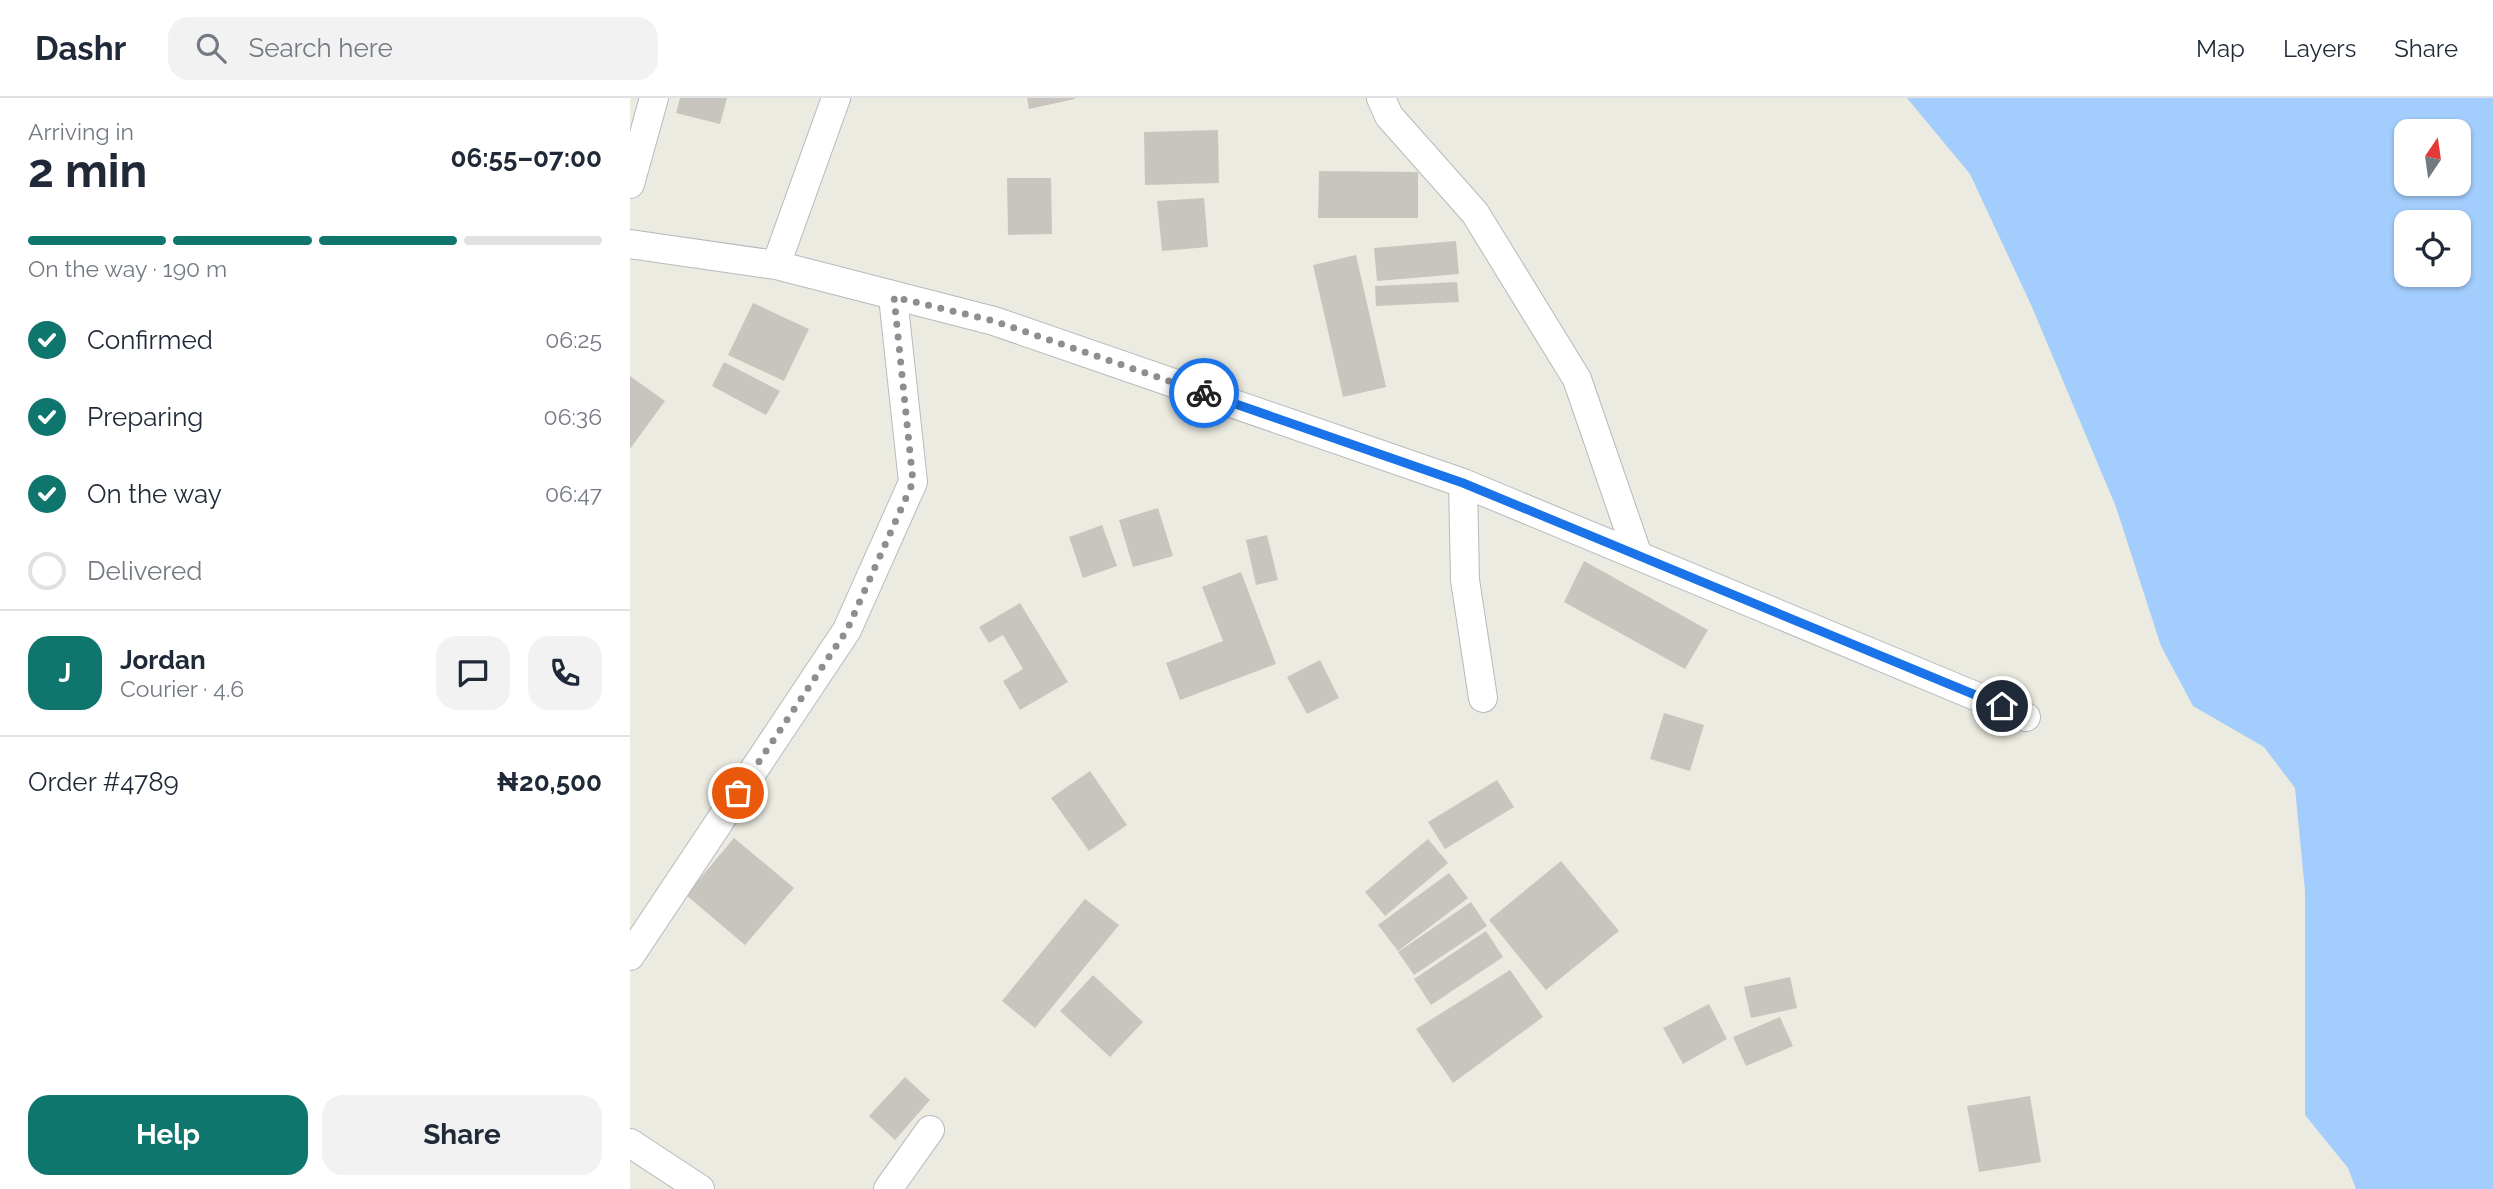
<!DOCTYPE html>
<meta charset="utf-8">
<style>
:root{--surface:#fff;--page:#f2f2f3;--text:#1f2937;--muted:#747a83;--line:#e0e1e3;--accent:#0f766e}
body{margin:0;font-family:Raleway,sans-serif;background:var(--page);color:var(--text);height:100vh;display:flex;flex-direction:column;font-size:26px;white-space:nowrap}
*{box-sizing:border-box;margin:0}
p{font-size:23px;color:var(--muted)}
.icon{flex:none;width:38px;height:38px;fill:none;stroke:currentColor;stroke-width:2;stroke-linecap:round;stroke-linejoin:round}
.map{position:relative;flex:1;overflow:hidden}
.sheet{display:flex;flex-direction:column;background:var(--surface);width:630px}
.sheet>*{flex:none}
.needle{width:46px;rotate:13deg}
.fabs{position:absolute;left:1764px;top:21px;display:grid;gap:14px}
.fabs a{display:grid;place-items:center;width:77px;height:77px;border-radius:14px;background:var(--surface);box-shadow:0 2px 5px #0004;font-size:35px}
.pin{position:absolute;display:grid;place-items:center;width:60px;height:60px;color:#fff;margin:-30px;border:4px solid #fff;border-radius:50%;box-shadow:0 2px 7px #0007}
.courier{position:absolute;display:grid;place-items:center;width:70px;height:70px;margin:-35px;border:5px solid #1a73e8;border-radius:50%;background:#fff;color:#222;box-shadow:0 2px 9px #0007}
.summary em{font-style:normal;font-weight:700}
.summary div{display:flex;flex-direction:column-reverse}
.summary{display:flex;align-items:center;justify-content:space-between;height:119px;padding:0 28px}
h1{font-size:46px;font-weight:700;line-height:52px}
.bar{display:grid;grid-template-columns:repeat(4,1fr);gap:10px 7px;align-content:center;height:84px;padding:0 28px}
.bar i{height:9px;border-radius:5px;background:var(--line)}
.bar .active{background:var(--accent)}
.bar p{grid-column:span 4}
.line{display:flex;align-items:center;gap:18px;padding:0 28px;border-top:2px solid var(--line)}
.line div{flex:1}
.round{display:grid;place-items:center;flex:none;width:74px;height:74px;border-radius:21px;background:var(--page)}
ol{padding:0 28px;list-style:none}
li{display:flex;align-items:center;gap:21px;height:77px}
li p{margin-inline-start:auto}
li .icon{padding:7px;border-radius:50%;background:var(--accent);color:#fff;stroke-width:4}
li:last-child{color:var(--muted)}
li i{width:38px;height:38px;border:4px solid var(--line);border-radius:50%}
.button{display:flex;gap:14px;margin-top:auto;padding:14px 28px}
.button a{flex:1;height:80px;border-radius:21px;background:var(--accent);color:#fff;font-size:28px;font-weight:700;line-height:80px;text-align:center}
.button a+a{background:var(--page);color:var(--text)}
header{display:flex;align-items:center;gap:42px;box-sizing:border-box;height:98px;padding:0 35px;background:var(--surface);border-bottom:2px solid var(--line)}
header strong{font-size:33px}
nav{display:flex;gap:38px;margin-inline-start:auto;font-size:24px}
.search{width:490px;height:63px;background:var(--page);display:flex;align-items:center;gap:18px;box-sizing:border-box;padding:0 24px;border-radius:21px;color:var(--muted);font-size:26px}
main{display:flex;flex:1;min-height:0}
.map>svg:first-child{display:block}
.water{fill:#a2cdfc;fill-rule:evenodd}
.building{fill:#c8c5bf}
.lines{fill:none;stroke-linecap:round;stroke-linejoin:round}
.minor-casing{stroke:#b7b9be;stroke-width:30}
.minor{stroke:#fff;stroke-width:28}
.done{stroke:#8d8f8e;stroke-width:7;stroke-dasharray:0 12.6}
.route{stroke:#1a73e8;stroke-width:9}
</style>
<header>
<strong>Dashr</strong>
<div class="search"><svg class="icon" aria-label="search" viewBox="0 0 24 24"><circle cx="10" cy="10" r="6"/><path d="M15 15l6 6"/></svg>Search here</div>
<nav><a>Map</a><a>Layers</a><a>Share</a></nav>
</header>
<main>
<section class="sheet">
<div class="summary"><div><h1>2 min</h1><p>Arriving in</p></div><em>06:55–07:00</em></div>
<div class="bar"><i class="active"></i><i class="active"></i><i class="active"></i><i></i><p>On the way · 190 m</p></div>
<ol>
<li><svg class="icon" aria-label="check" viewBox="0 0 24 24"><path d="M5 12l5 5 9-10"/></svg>Confirmed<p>06:25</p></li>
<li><svg class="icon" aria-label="check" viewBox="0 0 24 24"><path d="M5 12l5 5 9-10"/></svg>Preparing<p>06:36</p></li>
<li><svg class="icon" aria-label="check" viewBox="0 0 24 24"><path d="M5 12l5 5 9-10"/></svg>On the way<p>06:47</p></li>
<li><i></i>Delivered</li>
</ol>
<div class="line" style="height:126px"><b class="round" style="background:var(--accent);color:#fff">J</b><div><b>Jordan</b><p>Courier · 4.6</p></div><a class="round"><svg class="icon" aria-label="chat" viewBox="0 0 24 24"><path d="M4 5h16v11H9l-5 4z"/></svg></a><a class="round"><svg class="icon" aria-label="phone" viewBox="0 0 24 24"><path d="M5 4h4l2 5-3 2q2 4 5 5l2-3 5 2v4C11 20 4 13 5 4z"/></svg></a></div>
<div class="line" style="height:91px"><div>Order #4789</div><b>₦20,500</b></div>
<div class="button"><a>Help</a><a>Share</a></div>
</section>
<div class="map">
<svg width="1863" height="1091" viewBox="0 0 1863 1091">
<rect width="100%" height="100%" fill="#ecebe1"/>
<path class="water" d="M 1277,0 L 1863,0 L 1863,1091 L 1726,1091 L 1718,1070 L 1675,1017 L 1675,793 L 1665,690 L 1634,649 L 1563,608 L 1531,548 L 1486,409 L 1402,209 L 1340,76 ZM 1776,33 L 1829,33 L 1829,86 L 1776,86 ZM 1776,124 L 1829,124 L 1829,177 L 1776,177 Z"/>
<path class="building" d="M 50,0 L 97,0 L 90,26 L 46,15 Z
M 397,0 L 445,0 L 445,1 L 399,11 Z
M 588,32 L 589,85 L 515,87 L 514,34 Z
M 689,73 L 788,74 L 788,120 L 688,120 Z
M 377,80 L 421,80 L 422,136 L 378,137 Z
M 574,100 L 578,149 L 532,153 L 527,103 Z
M 826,143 L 829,176 L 747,183 L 744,150 Z
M 726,157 L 756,289 L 713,299 L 683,167 Z
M 827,184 L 829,204 L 746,208 L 745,188 Z
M 123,205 L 179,231 L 154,283 L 98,257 Z
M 94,264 L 150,293 L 136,317 L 82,288 Z
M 0,278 L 35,303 L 0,351 Z
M 528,410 L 543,458 L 503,469 L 489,422 Z
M 472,427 L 487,468 L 453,480 L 439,439 Z
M 637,437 L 648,482 L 626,487 L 616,442 Z
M 954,463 L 1078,532 L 1055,571 L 934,504 Z
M 611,474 L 646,566 L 550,602 L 536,565 L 593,543 L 572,489 Z
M 390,505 L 438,584 L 390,612 L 373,583 L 393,571 L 373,537 L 359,545 L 349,529 Z
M 690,562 L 709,600 L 677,616 L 657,579 Z
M 1034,615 L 1074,627 L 1060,673 L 1020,661 Z
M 460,673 L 497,727 L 459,753 L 421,700 Z
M 867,682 L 884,709 L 815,751 L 798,724 Z
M 104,740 L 164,790 L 115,847 L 56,797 Z
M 798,741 L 818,765 L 755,818 L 735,794 Z
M 931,763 L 989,833 L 916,892 L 859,822 Z
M 819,775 L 838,800 L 768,853 L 748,827 Z
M 455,801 L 489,827 L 405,930 L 372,903 Z
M 841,804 L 857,828 L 784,877 L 768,854 Z
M 856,833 L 873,859 L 801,907 L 784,881 Z
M 880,872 L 913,919 L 823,985 L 786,931 Z
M 463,877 L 513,924 L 480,959 L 430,913 Z
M 1160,879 L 1167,910 L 1121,920 L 1114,889 Z
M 1079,906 L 1097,941 L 1053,966 L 1033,930 Z
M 1150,919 L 1163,948 L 1116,968 L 1103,939 Z
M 275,979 L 300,1002 L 265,1042 L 239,1018 Z
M 1400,998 L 1411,1064 L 1349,1074 L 1337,1008 Z"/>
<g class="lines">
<defs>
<path id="minor" d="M 751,0 L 759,18 L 845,115 L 947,281 L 1007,455
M 0,86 L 24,0
M 0,146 L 146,167 L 364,223 L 833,385 L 1396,619
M 146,167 L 206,0
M 833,385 L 835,482 L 853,600
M 0,858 L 217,532 L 283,384 L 263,199
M 0,1045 L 70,1091
M 258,1091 L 300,1032"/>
</defs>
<use href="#minor" class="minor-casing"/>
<use href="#minor" class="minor"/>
</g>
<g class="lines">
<path class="done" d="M 108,695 L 217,532 L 283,384 L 264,199 L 364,223 L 574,295"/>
<path class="route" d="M 574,295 L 833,385 L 1372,608"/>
</g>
</svg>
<div class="fabs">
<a><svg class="needle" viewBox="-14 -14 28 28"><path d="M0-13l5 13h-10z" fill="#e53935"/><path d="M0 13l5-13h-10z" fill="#747a83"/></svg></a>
<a><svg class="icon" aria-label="locate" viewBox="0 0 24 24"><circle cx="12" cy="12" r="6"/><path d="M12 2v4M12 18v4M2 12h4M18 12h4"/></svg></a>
</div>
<div class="pin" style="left:108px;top:695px;background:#ea580c"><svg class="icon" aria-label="bag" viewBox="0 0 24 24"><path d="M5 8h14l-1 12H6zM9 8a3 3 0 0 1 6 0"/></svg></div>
<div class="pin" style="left:1372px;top:608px;background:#1f2937"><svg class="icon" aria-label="home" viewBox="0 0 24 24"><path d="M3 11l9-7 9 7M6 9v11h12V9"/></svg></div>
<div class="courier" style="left:574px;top:295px"><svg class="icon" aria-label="bike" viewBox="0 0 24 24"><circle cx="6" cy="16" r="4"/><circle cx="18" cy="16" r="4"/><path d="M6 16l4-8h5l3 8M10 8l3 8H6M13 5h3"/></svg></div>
</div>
</main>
